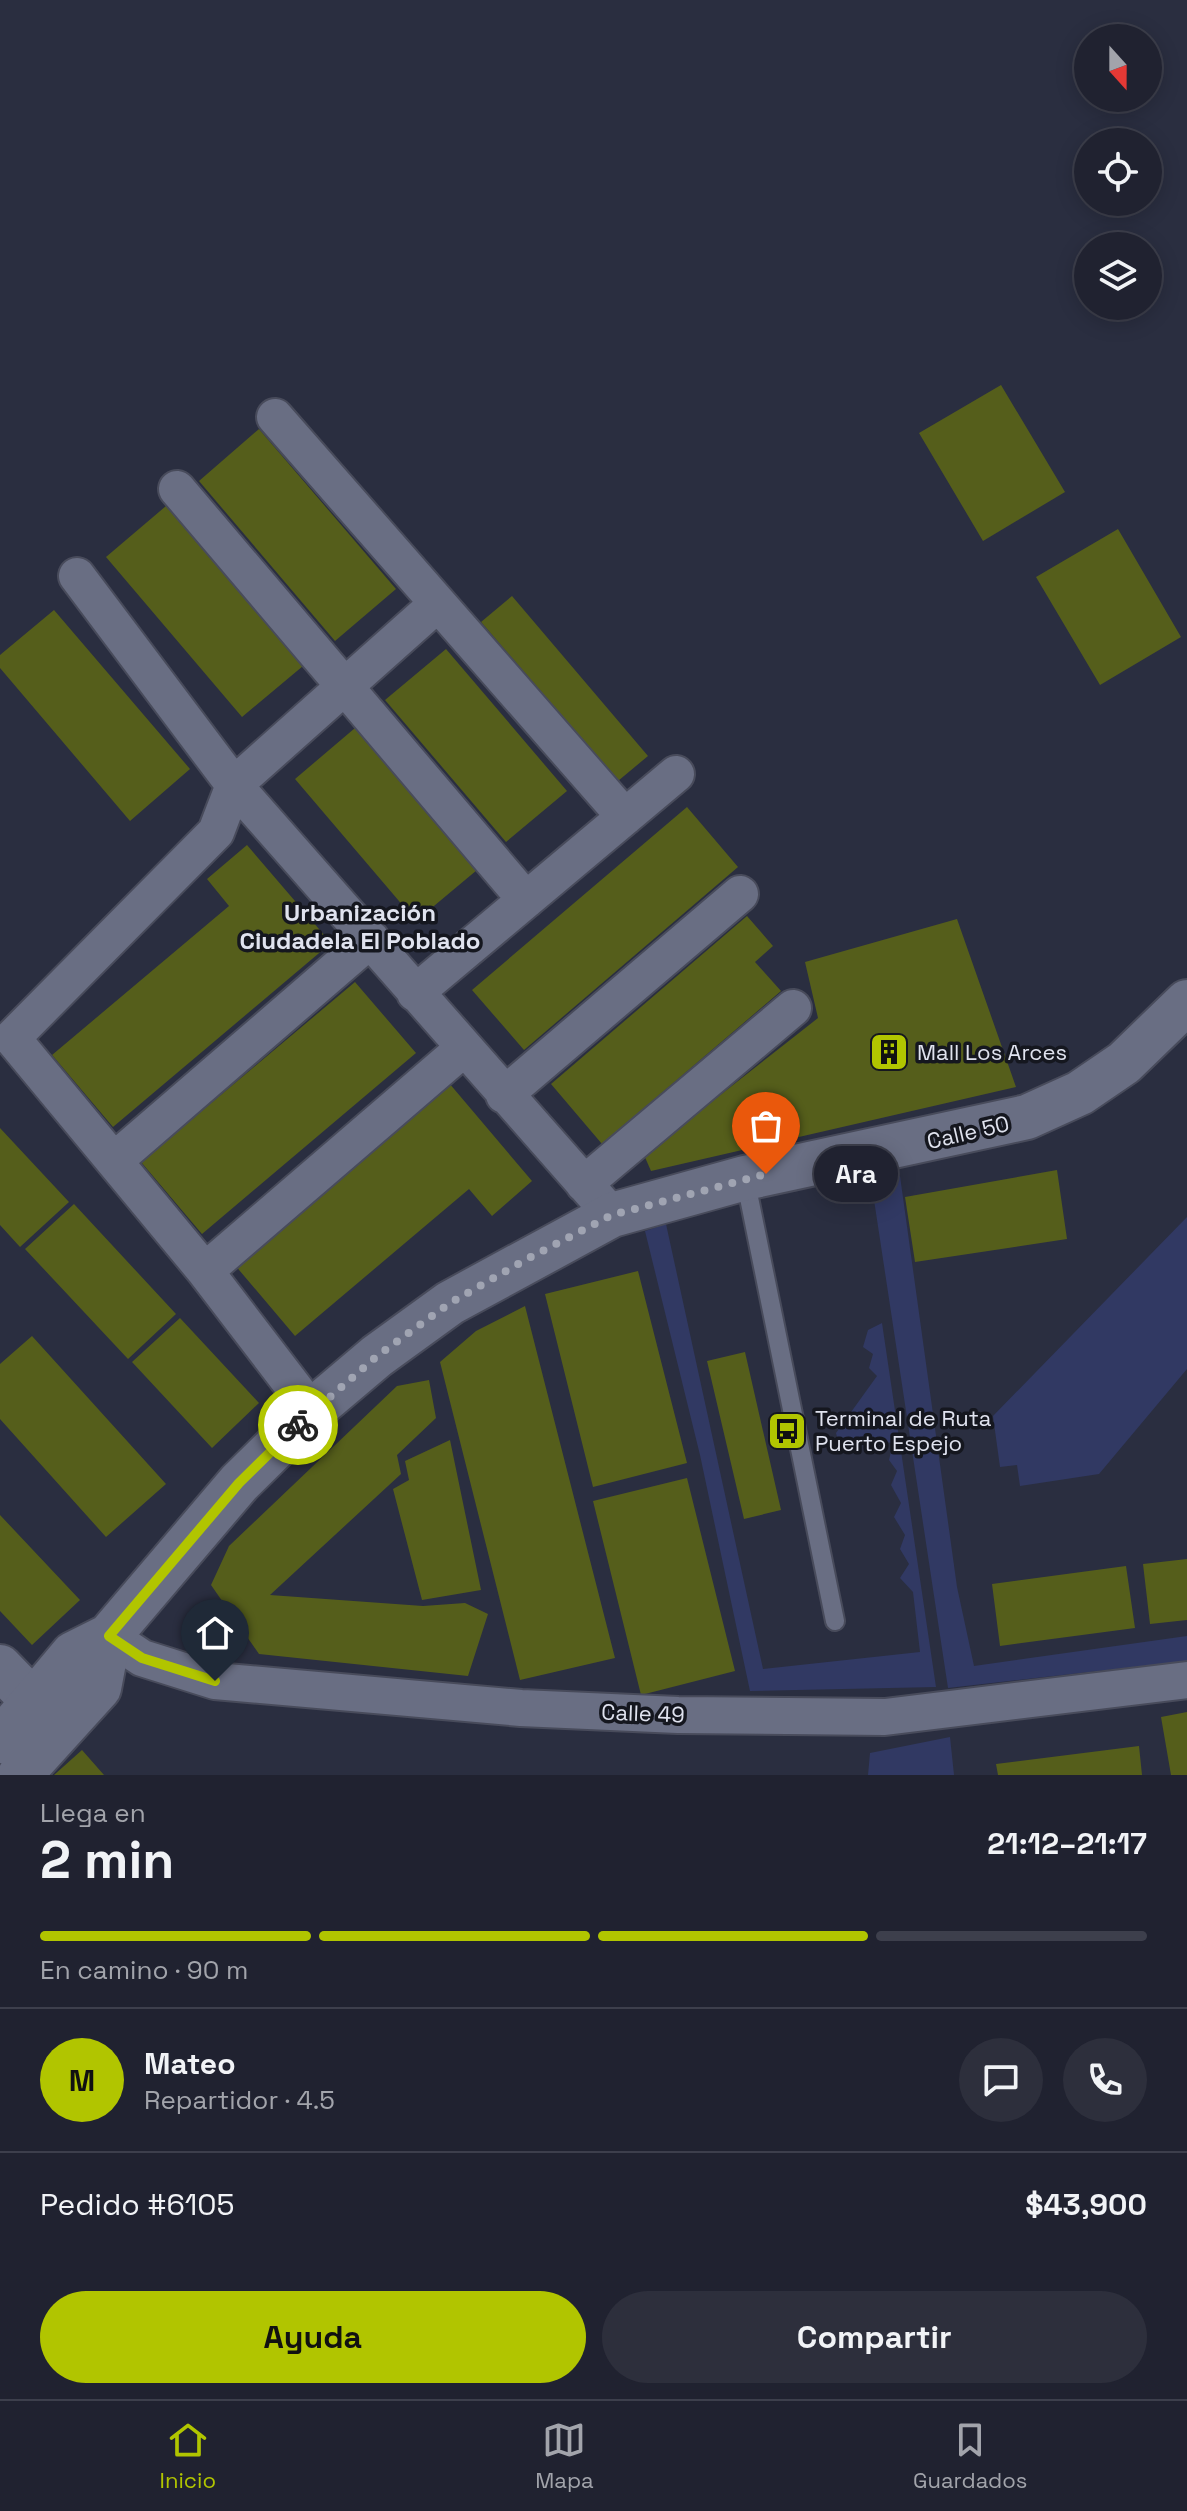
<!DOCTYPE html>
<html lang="es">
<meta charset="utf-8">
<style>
:root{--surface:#202230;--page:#2d2f3c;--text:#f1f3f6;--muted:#a2a4ab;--line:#3d3f4c;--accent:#b1c500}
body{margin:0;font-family:"Space Grotesk",sans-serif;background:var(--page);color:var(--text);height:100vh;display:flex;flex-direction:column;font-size:30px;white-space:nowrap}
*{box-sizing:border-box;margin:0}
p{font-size:26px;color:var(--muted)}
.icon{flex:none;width:44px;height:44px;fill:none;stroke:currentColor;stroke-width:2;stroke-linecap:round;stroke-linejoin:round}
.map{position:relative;height:1775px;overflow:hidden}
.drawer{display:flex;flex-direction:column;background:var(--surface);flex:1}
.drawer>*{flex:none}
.needle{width:52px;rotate:159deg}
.buttons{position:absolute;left:1074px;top:24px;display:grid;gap:16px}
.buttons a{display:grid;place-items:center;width:88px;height:88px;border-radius:50%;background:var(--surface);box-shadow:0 4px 20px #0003,0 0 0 2px var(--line);font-size:40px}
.pin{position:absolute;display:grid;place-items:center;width:68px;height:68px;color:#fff;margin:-82px -34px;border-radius:50% 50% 50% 0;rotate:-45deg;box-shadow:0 0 8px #0007}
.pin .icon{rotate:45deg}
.courier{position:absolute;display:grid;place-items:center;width:80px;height:80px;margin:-40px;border:6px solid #b1c500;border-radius:50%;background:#fff;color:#222;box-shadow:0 2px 10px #0007}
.bubble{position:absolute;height:56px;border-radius:28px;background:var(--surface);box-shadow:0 4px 20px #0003,0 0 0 2px var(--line);font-size:26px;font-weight:700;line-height:56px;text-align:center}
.overview em{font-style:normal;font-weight:700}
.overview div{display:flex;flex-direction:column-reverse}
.overview{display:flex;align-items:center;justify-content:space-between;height:136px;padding:0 40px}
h1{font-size:52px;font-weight:700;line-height:60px}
.bar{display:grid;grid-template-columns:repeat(4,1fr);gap:12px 8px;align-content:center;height:96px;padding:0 40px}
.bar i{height:10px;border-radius:6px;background:var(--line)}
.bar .on{background:var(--accent)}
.bar p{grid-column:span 4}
.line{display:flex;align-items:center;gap:20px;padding:0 40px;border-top:2px solid var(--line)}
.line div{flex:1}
.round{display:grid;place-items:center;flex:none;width:84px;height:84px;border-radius:42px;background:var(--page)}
.primary-button{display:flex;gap:16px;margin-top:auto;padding:16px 40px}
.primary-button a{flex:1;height:92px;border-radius:48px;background:var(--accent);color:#111;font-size:32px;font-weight:700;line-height:92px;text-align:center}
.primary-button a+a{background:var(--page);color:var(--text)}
.menu{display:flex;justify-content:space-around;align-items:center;height:112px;border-top:2px solid var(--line);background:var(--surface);font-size:22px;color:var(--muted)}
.menu a{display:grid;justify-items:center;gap:4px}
.menu .on{color:var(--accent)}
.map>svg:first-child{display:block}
.green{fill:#313963}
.building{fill:#555e1b}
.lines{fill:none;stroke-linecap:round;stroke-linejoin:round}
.service-casing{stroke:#484b5b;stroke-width:22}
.minor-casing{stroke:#484b5b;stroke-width:40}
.tertiary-casing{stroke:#484b5b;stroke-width:48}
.secondary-casing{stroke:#484b5b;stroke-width:48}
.service{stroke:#696e83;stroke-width:18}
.minor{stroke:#696e83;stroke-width:36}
.tertiary{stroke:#696e83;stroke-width:44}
.secondary{stroke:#696e83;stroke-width:44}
.done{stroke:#a0a4b2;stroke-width:8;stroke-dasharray:0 14.4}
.route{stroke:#b1c500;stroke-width:10}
.labels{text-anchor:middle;stroke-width:7;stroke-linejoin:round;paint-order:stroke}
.poi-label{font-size:22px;fill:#e0e3ef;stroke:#15171f;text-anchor:start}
.street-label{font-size:22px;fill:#e0e3ef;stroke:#15171f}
.neighbourhood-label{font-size:24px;font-weight:bold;fill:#e0e3ef;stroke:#15171f}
</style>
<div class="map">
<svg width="1187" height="1775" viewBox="0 0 1187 1775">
<rect width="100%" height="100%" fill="#2a2e40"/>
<path class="green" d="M 900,1176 L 957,1587 L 974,1666 L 1187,1636 L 1187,1661 L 948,1688 L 871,1180 Z
M 1187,1217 L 1187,1369 L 1099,1474 L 1020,1486 L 1017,1465 L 1000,1467 L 993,1416 Z
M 666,1224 L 763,1669 L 920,1652 L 913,1592 L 900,1578 L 909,1564 L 900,1549 L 905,1535 L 894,1517 L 901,1503 L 891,1485 L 897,1471 L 889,1460 L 893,1443 L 837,1437 L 836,1433 L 877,1376 L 869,1368 L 873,1354 L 863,1347 L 868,1330 L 882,1323 L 936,1687 L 750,1691 L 700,1455 L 645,1231 Z
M 950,1737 L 954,1775 L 868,1775 L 870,1753 Z"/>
<path class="building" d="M 1001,385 L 1065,492 L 983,541 L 919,433 Z
M 259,429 L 396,589 L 335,641 L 199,481 Z
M 166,506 L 303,666 L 242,717 L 106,557 Z
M 1118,529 L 1181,637 L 1100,685 L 1036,577 Z
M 512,596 L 648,756 L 618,781 L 481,622 Z
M 54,610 L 190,769 L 130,821 L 0,668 L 0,655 Z
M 446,649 L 567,791 L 506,842 L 385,700 Z
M 355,728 L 477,870 L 416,921 L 295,779 Z
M 687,807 L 738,867 L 524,1050 L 472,990 Z
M 247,845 L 331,943 L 113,1127 L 52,1055 L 229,906 L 207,879 Z
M 747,916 L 773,946 L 755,962 L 781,991 L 602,1144 L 551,1084 Z
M 957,919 L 1016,1087 L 651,1171 L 644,1155 L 818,1018 L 805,962 Z
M 355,982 L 416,1053 L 202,1234 L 141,1162 Z
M 449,1083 L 532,1181 L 492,1216 L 469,1189 L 295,1336 L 234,1264 Z
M 0,1128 L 69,1202 L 20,1247 L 0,1225 Z
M 1057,1170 L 1067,1239 L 915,1262 L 905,1197 Z
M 74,1204 L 176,1314 L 128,1359 L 25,1249 Z
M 638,1271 L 687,1463 L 593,1487 L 545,1294 Z
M 525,1306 L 615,1658 L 520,1680 L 440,1362 L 476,1331 Z
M 180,1318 L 259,1403 L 212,1448 L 132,1362 Z
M 32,1336 L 166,1484 L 106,1537 L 0,1419 L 0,1364 Z
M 745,1352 L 781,1510 L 744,1519 L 707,1361 Z
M 429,1380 L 436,1418 L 397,1455 L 401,1474 L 270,1595 L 423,1606 L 465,1603 L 488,1614 L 468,1676 L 259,1654 L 211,1585 L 229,1546 L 397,1386 Z
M 450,1440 L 481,1590 L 422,1600 L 393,1489 L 409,1480 L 405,1461 Z
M 687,1478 L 735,1671 L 641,1695 L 593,1501 Z
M 0,1515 L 80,1600 L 32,1645 L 0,1611 Z
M 1187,1559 L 1187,1620 L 1150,1624 L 1143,1564 Z
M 1126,1566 L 1135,1628 L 1000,1646 L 992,1584 Z
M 1187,1712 L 1187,1775 L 1171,1775 L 1161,1717 Z
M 1139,1746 L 1142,1775 L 998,1775 L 996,1764 Z
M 82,1750 L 104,1775 L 54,1775 Z"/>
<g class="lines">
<defs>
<path id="service" d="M 745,1178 L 835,1621"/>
<path id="minor" d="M 275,417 L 625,817
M 177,489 L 526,900
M 77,576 L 234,785 L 612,1215
M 415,993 L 676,774
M 504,1095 L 740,894
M 115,1160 L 371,939
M 584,1184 L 793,1008
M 205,1271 L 463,1049
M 312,1411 L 205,1271 L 12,1038 L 216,832 L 234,785 L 436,605
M 109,1636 L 142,1658 L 215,1681 L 521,1708 L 678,1715 L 885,1717 L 1187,1680"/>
<path id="tertiary" d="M 0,1667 L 34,1702"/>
<path id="secondary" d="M 0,1741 L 73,1654 L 109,1636 L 239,1483 L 312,1411 L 377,1356 L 450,1303 L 612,1215 L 745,1178 L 1027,1117 L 1080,1093 L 1124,1063 L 1187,1002
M 20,1775 L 99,1688 L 109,1636"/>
</defs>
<use href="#service" class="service-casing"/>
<use href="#minor" class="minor-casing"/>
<use href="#tertiary" class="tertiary-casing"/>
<use href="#secondary" class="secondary-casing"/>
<use href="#service" class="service"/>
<use href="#minor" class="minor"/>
<use href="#tertiary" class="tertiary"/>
<use href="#secondary" class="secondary"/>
</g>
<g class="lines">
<path class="done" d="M 298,1425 L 377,1356 L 450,1303 L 527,1259 L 612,1215 L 766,1174"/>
<path class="route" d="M 215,1681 L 142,1658 L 109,1636 L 239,1483 L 298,1425"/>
</g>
<defs>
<symbol id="building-square" viewBox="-11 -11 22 22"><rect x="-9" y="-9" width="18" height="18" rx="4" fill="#b1c500" stroke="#15171f"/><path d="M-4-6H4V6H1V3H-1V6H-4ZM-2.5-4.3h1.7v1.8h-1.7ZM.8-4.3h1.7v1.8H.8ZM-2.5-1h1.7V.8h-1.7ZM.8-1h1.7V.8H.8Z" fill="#111"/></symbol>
<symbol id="bus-square" viewBox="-11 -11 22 22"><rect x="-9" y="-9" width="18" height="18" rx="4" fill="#b1c500" stroke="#15171f"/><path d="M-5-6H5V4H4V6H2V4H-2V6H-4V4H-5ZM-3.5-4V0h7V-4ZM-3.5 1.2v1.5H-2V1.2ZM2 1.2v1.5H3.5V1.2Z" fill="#111"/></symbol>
</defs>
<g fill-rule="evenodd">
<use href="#building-square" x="867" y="1030" width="44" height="44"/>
<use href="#bus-square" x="765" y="1409" width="44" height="44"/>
</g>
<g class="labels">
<g class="poi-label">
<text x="917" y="1060">Mall Los Arces</text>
<text x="815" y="1426">Terminal de Ruta<tspan x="815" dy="25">Puerto Espejo</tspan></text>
</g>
<g class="street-label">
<text transform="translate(968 1132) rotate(-13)" y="8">Calle 50</text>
<text transform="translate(643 1713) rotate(2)" y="8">Calle 49</text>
</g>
<g class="neighbourhood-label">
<text x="360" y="921">Urbanización<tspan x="360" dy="28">Ciudadela El Poblado</tspan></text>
</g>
</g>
</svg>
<div class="buttons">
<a><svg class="needle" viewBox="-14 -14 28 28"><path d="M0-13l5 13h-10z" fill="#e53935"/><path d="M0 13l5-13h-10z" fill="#a2a4ab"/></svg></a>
<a><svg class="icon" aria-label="locate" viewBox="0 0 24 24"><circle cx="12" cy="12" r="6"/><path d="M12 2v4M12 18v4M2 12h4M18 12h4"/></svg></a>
<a><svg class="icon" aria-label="layers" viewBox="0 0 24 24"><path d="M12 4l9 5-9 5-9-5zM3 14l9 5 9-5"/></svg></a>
</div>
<div class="pin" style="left:766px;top:1174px;background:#ea580c"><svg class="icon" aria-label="bag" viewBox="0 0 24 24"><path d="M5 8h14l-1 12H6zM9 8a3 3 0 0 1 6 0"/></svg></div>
<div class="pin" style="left:215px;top:1681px;background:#1f2937"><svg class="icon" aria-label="home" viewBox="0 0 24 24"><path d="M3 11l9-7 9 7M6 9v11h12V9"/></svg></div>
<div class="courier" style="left:298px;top:1425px"><svg class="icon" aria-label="bike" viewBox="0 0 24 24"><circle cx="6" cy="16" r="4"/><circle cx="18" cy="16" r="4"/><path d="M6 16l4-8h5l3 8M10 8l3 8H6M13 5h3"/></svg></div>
<div class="bubble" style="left:814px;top:1146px;width:84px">Ara</div>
</div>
<section class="drawer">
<div class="overview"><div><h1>2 min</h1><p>Llega en</p></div><em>21:12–21:17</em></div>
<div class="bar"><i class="on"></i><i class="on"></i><i class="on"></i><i></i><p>En camino · 90 m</p></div>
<div class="line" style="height:144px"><b class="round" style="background:var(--accent);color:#111">M</b><div><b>Mateo</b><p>Repartidor · 4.5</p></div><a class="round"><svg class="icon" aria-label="chat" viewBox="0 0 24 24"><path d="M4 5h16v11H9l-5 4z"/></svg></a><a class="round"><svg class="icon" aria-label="phone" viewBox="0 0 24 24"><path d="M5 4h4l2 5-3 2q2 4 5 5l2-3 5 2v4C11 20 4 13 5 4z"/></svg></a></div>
<div class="line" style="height:104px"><div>Pedido #6105</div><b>$43,900</b></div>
<div class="primary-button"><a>Ayuda</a><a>Compartir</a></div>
</section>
<nav class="menu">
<a class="on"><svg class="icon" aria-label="home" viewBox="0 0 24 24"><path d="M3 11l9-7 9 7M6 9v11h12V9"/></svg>Inicio</a>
<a><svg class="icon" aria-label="map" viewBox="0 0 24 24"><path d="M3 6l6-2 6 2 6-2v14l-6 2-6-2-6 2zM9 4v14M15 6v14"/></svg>Mapa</a>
<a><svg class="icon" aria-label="saved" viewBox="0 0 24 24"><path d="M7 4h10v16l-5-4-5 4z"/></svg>Guardados</a>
</nav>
